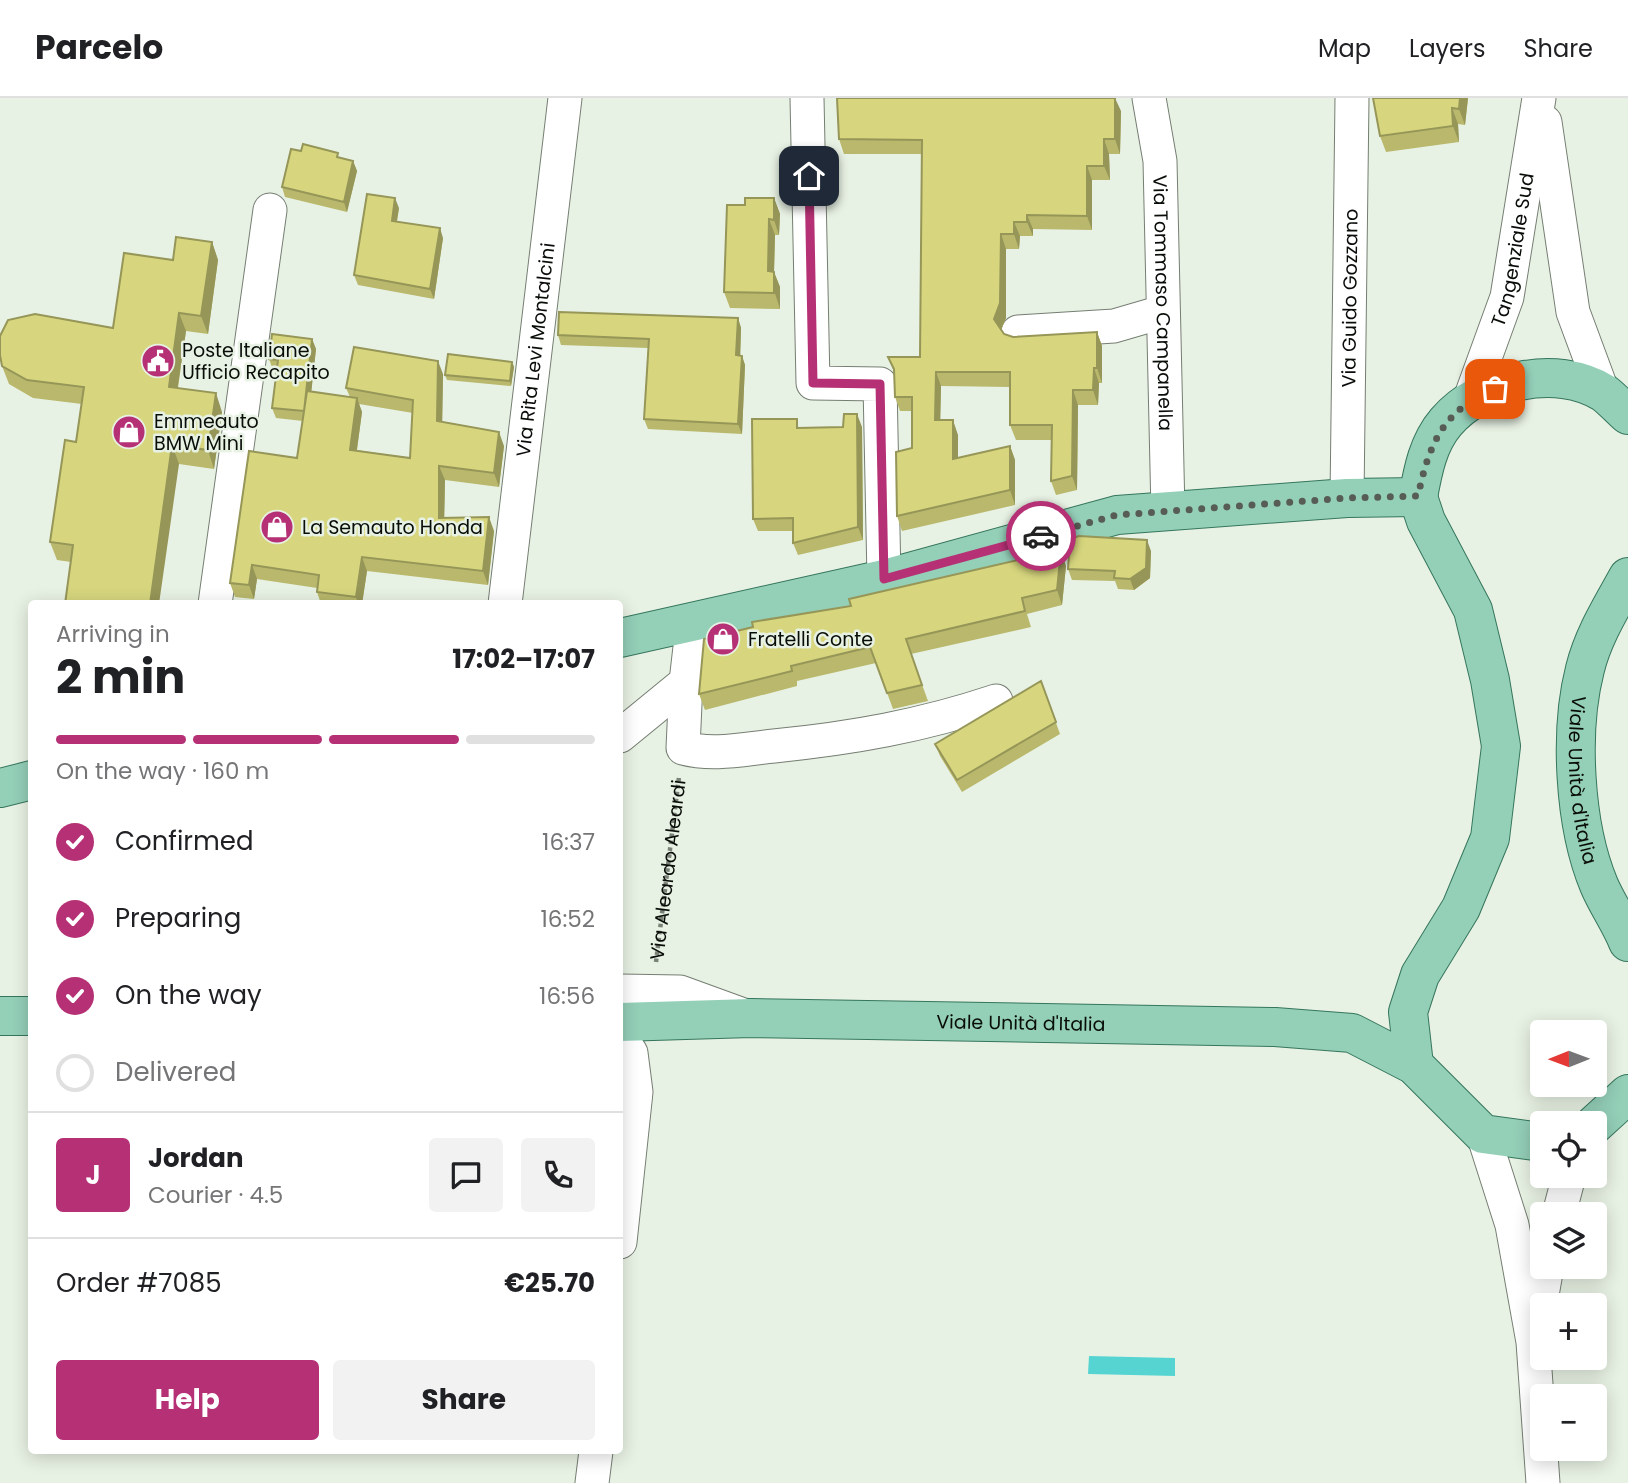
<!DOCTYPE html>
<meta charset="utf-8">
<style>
:root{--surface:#fff;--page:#f2f2f2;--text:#202124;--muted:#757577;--line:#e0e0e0;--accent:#b53074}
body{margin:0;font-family:Poppins,sans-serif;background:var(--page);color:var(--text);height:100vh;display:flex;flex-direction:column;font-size:26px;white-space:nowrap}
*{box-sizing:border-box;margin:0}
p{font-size:23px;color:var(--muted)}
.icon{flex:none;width:38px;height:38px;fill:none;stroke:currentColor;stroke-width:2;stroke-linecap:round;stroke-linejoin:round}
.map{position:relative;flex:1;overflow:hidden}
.panel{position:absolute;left:28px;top:502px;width:595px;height:854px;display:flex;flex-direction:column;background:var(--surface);border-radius:7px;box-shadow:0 4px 18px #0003}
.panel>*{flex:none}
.needle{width:46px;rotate:269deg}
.buttons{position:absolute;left:1530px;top:922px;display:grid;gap:14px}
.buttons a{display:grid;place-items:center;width:77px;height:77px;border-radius:7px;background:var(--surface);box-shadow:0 4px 18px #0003;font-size:35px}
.pin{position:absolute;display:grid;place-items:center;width:60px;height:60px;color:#fff;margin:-30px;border-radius:14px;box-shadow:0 4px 10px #0006}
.courier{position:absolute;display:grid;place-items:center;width:70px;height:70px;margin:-35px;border:5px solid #b53074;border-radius:50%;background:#fff;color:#222;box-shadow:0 2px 9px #0007}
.head em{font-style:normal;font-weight:700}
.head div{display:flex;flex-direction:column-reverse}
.head{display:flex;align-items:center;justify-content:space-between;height:119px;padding:0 28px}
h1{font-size:46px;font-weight:700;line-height:52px}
.bar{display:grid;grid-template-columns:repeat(4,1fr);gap:10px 7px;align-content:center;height:84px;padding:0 28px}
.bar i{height:9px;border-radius:5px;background:var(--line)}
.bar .current{background:var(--accent)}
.bar p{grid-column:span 4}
.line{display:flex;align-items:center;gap:18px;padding:0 28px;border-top:2px solid var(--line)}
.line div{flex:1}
.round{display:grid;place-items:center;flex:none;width:74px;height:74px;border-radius:7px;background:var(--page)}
ol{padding:0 28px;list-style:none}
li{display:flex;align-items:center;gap:21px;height:77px}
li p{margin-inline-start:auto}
li .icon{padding:7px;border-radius:50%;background:var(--accent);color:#fff;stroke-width:4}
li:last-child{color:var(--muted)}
li i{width:38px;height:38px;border:4px solid var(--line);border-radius:50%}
.cta{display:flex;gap:14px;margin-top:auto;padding:14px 28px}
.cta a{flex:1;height:80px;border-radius:7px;background:var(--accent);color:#fff;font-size:28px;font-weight:700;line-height:80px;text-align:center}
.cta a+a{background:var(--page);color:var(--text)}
header{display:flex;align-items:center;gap:42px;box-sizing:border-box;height:98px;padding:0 35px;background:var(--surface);border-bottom:2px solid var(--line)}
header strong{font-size:33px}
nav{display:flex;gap:38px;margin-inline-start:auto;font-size:24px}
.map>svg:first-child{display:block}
.water{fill:#56d4d2}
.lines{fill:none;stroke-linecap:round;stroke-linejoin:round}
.minor-casing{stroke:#757e72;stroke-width:35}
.major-casing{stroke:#35765c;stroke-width:40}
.path{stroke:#7a8177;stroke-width:4.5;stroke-dasharray:3.5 3.5;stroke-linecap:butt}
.minor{stroke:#fff;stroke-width:33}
.major{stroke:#94cfb8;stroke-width:38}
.wall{fill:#b9b86c;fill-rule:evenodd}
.shaded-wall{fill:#969658}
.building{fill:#d7d67e;stroke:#969658;stroke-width:2}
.done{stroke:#575d55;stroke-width:7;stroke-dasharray:0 12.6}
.route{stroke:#b53074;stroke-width:9}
.labels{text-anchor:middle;stroke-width:5;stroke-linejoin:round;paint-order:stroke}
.street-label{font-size:19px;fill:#090d08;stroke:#e8f2e4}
.poi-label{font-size:19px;fill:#090d08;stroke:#e8f2e4;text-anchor:start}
</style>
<header>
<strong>Parcelo</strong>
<nav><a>Map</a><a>Layers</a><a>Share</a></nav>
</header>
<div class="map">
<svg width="1628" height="1385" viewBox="0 0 1628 1385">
<rect width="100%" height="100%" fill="#e8f2e4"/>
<path class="water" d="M 1089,1258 L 1175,1260 L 1175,1278 L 1088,1276 Z"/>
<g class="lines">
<defs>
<g id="minor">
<path d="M 807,0 L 813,285 L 880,286 L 884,481"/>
<path id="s2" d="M 1149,0 L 1160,63 L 1168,414"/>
<path d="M 1545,24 L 1573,214 L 1603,295"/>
<path d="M 1018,234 L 1114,228 L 1162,214"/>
<path id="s3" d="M 1470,301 L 1507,199 L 1539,0"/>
<path id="s4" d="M 1347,400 L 1352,0"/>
<path d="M 215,506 L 270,112"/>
<path id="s5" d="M 505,506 L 565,0"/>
<path d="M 686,584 L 683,650 C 713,658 743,651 774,648 C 853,640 921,628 996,603"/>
<path d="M 620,638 L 686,584 L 693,523"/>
<path d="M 620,893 L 680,894 L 746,918"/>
<path d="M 620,937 L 631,955 L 636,994 L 620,1144"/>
<path d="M 1483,1036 L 1512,1127 L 1533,1244 L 1543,1385"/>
<path d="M 1559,1116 L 1569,1078"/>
<path d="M 1537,1225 L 1547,1169"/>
<path d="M 592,1385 L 596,1353"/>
</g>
<g id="major">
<path id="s6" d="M 1628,479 C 1612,508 1593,538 1585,571 C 1569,633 1574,727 1599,787 C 1607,806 1620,824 1628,844"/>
<path d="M 620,540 L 884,481 L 1117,417 L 1347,400 L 1418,399 C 1423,372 1428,345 1446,324 C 1481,283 1556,265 1604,295 C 1612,301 1620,310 1628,317"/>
<path d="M 0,690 L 32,682"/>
<path d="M 0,918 L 32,918"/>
<path id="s7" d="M 620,924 L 751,920 L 1275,929 L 1352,935 L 1414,967 L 1483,1036 L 1542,1044"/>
<path d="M 1414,967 L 1408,914 L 1420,877 L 1461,810 L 1490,740 L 1501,648 L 1490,582 L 1473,512 L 1426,423 L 1418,399"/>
<path d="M 1594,1027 L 1628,996"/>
</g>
</defs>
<use href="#minor" class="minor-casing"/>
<use href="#major" class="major-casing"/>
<path class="path" id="s1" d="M 656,864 L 679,679"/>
<use href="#minor" class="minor"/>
<use href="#major" class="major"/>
</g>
<path class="wall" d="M 1373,0 L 1468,0 L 1465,27 L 1458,26 L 1459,44 L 1386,54 L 1380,38 Z
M 1121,13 L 1120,56 L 1109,56 L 1110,82 L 1092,82 L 1092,132 L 1033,131 L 1033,138 L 1020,138 L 1019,151 L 1006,151 L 1006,220 L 1001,232 L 1004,236 L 1013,239 L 1097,234 L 1102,248 L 1102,285 L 1099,285 L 1098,307 L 1078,307 L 1077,392 L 1056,397 L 1051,383 L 1052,342 L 1016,342 L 1010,327 L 1010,289 L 941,288 L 940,322 L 958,337 L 958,360 L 1010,348 L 1015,362 L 1015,407 L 902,433 L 897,418 L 912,350 L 912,313 L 900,313 L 895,299 L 894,274 L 888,259 L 920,259 L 922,56 L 844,56 L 839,41 Z
M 301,53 L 353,63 L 357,73 L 347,114 L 285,99 L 282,89 Z
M 774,100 L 780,116 L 779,137 L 775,137 L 774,174 L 780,189 L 780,211 L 730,210 L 724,194 L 745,107 Z
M 399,110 L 397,124 L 443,140 L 434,201 L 358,187 L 354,177 Z
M 212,144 L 218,162 L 208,236 L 186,233 L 178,290 L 222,314 L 214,371 L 179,366 L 71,464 L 57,462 L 50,444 L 76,344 L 82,306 L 33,300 L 9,286 L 2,268 L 113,230 L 173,162 Z
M 738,220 L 741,230 L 740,258 L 742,258 L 745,267 L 742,336 L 648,331 L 644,321 L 648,250 L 561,247 L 558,237 Z
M 312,241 L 316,251 L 311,294 L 350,299 L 346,290 L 443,276 L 442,324 L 504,348 L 499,389 L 445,382 L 444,420 L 494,433 L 488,487 L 367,473 L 362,506 L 321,506 L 317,494 L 317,490 L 257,481 L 254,501 L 235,499 L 230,485 L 297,360 L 303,323 L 276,320 L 272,310 L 277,272 L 273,272 L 269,261 ZM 359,306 L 413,315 L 410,360 L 357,352 L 362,314 Z
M 512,264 L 514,269 L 511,288 L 447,282 L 445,277 Z
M 862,329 L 863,442 L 798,457 L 793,445 L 793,433 L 758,433 L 753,421 L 800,330 Z
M 1151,453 L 1150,480 L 1134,492 L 1118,491 L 1115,483 L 1072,482 L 1068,471 Z
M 1066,468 L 1062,507 L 1027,516 L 1031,529 L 911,556 L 928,603 L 893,611 L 876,565 L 797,583 L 797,588 L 705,612 L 699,596 L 851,508 Z
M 1041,583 L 1060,636 L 962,694 L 940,658 L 935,646 Z"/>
<path class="shaded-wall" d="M 1115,0 L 1121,13 L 1120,56 L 1115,41 Z
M 1460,0 L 1468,0 L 1465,27 L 1459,11 Z
M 1452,10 L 1458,26 L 1459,44 L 1453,28 Z
M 1104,41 L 1109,56 L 1110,82 L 1104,68 Z
M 353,63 L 357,73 L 347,114 L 344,104 Z
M 1087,68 L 1092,82 L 1092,132 L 1087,118 Z
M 395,100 L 399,110 L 395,133 L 392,123 Z
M 774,100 L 780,116 L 779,137 L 774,122 Z
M 1027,117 L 1033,131 L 1033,138 L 1027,124 Z
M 769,121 L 775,137 L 774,174 L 780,189 L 780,211 L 768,173 Z
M 1014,124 L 1020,138 L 1019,151 L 1014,136 Z
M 440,130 L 443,140 L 434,201 L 430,191 Z
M 1001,136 L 1006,151 L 1006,220 L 999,236 L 994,221 Z
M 212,144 L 218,162 L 208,236 L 201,218 Z
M 179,215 L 186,233 L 175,307 L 169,289 Z
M 738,220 L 741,230 L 740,267 L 736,257 Z
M 1097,234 L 1102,248 L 1102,285 L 1097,270 Z
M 312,241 L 316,251 L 308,324 L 304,313 Z
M 742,258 L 745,267 L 742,336 L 738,326 Z
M 438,263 L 443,276 L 442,337 L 437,323 Z
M 512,264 L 514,269 L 511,288 L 510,283 Z
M 1094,270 L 1099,285 L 1098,307 L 1093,292 Z
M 936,274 L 941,288 L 940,337 L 935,322 Z
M 1073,292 L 1078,307 L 1077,392 L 1072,378 Z
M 216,295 L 222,314 L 214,371 L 208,352 Z
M 357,300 L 362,314 L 355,365 L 350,352 Z
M 857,316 L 862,329 L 863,442 L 858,429 Z
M 953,322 L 958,337 L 958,375 L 953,361 Z
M 499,334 L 504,348 L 499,389 L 494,375 Z
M 172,347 L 179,366 L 159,506 L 150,506 Z
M 1010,348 L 1015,362 L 1015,407 L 1010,392 Z
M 439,368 L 445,382 L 444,433 L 439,420 Z
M 489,419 L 494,433 L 488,487 L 483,473 Z
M 1147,442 L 1151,453 L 1150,480 L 1134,492 L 1130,481 Z
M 1061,452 L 1066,468 L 1062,507 L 1057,492 Z
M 362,459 L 367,473 L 362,506 L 358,506 L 356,499 Z
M 252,467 L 257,481 L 254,501 L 249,487 Z"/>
<path class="building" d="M 837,0 L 1115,0 L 1115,41 L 1104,41 L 1104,68 L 1087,68 L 1087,118 L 1027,117 L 1027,124 L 1014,124 L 1014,136 L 1001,136 L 1000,205 L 994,221 L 1004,236 L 1013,239 L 1097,234 L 1097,270 L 1094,270 L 1093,292 L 1073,292 L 1072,378 L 1051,383 L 1052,327 L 1010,327 L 1010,274 L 936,274 L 935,322 L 953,322 L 953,361 L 1010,348 L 1010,392 L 897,418 L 896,354 L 912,350 L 912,299 L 895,299 L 894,271 L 888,259 L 920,259 L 922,42 L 839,41 Z
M 1373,0 L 1460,0 L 1459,11 L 1452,10 L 1453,28 L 1380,38 Z
M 303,46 L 338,55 L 337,59 L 353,63 L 344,104 L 282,89 L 291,51 L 301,53 Z
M 367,96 L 395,100 L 392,123 L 440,130 L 430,191 L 354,177 Z
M 745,100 L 774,100 L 774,122 L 769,121 L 768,173 L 774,174 L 774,195 L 724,194 L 727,107 L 745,107 Z
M 176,139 L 212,144 L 201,218 L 179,215 L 169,289 L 216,295 L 208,352 L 172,347 L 150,506 L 65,506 L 73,447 L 50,444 L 65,342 L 76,344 L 84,289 L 27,282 L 2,268 L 0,257 L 0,238 L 8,222 L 35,216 L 113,230 L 124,155 L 173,162 Z
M 559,214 L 738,220 L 736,257 L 742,258 L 738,326 L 644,321 L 649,241 L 558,237 Z
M 272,236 L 312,241 L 304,313 L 272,310 L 278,262 L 269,261 Z
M 354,249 L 438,263 L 437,323 L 499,334 L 494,375 L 439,368 L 439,420 L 489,419 L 483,473 L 362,459 L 356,499 L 317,494 L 319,477 L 252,467 L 249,487 L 230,485 L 249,353 L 297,360 L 307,293 L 357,300 L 350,352 L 410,360 L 413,302 L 346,290 Z
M 448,256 L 512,264 L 510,283 L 445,277 Z
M 844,316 L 857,316 L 858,429 L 793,445 L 793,420 L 753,421 L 752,321 L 797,321 L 797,330 L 843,329 Z
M 1079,438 L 1147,442 L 1146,470 L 1130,481 L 1114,480 L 1115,473 L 1068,471 L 1070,441 Z
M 1061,452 L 1057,492 L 1022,500 L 1025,513 L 906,541 L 922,587 L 887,595 L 870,549 L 791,568 L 792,573 L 699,596 L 704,541 L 753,529 L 752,524 L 851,508 L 849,501 Z
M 1041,583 L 1056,624 L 957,682 L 935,646 Z"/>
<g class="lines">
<path class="done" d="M 1041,438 L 1117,417 L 1347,400 L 1418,398 C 1429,346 1443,312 1495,291"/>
<path class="route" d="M 809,78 L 813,285 L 880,286 L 884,481 L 1041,438"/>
</g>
<defs>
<symbol id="civic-disc" viewBox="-11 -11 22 22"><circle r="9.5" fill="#b53074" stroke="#e8f2e4"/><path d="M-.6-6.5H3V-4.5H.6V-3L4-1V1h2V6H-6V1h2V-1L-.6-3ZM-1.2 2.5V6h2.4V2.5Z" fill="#fff"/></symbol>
<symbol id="shop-disc" viewBox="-11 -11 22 22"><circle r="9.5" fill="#b53074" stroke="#e8f2e4"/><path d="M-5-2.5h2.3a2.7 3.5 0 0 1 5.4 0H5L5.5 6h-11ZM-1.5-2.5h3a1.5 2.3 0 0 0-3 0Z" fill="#fff"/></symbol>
</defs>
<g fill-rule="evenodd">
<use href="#civic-disc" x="139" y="244" width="38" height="38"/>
<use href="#shop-disc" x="110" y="315" width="38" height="38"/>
<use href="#shop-disc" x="258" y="410" width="38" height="38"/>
<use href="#shop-disc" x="704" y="522" width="38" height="38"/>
</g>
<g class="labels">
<g class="street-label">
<text dy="7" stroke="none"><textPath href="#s3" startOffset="156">Tangenziale Sud</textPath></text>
<text dy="7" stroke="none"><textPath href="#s4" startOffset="200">Via Guido Gozzano</textPath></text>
<text dy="7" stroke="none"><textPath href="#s2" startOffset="206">Via Tommaso Campanella</textPath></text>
<text dy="7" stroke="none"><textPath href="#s5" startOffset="256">Via Rita Levi Montalcini</textPath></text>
<text dy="7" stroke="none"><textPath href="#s6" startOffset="214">Viale Unità d'Italia</textPath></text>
<text dy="7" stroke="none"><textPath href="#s1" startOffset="93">Via Aleardo Aleardi</textPath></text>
<text dy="7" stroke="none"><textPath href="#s7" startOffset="401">Viale Unità d'Italia</textPath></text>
</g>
<g class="poi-label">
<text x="182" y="259">Poste Italiane<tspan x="182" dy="22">Ufficio Recapito</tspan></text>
<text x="154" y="330">Emmeauto<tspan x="154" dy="22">BMW Mini</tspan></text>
<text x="302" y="436">La Semauto Honda</text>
<text x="748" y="548">Fratelli Conte</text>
</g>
</g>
</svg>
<div class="buttons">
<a><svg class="needle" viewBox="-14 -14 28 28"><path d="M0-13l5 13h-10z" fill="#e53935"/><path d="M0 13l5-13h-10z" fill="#757577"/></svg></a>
<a><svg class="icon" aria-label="locate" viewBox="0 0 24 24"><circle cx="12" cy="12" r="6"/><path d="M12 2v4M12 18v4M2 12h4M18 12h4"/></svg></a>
<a><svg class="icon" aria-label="layers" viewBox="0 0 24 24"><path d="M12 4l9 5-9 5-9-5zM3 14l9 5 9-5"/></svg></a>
<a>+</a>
<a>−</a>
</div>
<div class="pin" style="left:1495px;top:291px;background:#ea580c"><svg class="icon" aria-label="bag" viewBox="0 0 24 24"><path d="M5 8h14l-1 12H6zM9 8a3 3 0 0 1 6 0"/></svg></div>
<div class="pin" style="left:809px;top:78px;background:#1f2937"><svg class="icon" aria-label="home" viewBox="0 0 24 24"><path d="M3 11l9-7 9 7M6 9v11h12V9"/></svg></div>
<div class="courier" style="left:1041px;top:438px"><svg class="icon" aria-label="car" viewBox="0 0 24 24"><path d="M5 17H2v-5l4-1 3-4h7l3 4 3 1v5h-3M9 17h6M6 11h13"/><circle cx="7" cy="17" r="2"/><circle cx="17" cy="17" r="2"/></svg></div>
<section class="panel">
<div class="head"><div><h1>2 min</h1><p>Arriving in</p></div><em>17:02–17:07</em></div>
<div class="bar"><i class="current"></i><i class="current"></i><i class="current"></i><i></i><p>On the way · 160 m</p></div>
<ol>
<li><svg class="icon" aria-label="check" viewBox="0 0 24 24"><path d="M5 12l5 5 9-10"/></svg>Confirmed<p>16:37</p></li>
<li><svg class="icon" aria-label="check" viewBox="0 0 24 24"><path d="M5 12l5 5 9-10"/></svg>Preparing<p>16:52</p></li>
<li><svg class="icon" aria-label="check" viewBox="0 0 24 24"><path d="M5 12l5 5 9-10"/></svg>On the way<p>16:56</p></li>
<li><i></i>Delivered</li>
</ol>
<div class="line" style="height:126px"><b class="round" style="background:var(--accent);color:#fff">J</b><div><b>Jordan</b><p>Courier · 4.5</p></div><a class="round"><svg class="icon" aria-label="chat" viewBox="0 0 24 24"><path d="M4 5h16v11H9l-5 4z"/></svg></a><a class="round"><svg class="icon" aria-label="phone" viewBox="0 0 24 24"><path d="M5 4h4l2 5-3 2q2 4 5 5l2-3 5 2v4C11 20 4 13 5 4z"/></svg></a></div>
<div class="line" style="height:91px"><div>Order #7085</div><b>€25.70</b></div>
<div class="cta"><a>Help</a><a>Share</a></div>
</section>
</div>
